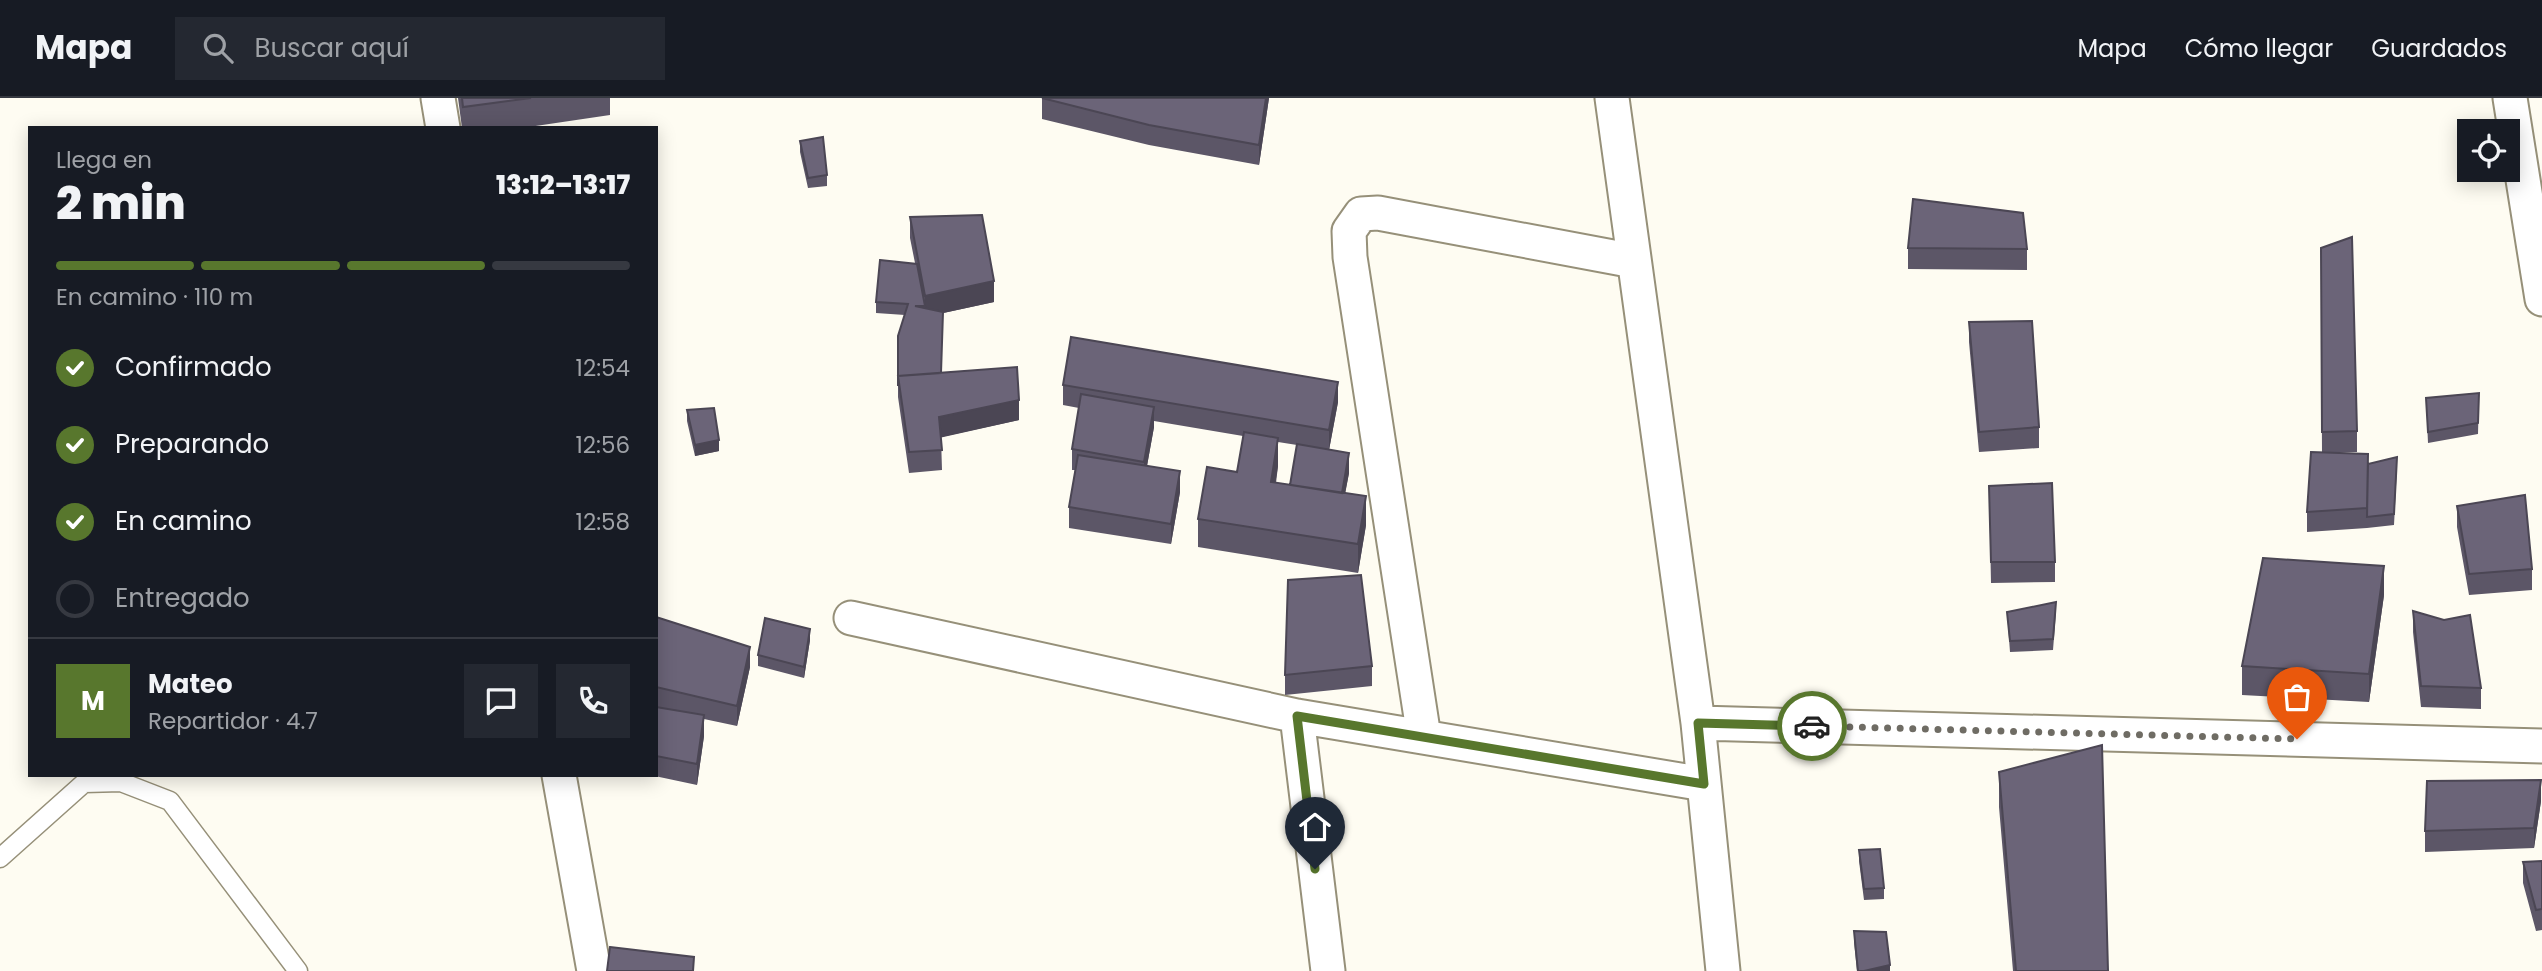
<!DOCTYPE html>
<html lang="es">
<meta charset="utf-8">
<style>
:root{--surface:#171b24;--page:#242831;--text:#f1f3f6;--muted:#9ea1a6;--line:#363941;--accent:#58772d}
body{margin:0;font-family:Poppins,sans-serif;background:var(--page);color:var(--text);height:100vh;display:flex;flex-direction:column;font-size:26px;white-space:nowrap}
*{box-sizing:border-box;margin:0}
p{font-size:23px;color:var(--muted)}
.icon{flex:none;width:38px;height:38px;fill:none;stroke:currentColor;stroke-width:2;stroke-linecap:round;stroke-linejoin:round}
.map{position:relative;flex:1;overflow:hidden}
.details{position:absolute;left:28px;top:28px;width:630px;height:651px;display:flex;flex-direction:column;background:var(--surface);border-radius:0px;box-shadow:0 4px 18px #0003}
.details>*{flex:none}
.controls{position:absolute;left:2457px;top:21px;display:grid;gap:14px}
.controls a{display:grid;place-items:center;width:63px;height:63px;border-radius:0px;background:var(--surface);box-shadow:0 4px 18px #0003;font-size:35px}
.pin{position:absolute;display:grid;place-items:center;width:60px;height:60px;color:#fff;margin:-72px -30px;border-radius:50% 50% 50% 0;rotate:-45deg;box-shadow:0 0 7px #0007}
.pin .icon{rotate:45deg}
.courier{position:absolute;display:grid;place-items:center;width:70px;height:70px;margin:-35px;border:5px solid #58772d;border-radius:50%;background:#fff;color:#222;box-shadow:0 2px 9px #0007}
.head em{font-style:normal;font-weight:800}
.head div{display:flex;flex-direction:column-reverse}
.head{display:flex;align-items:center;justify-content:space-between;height:119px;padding:0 28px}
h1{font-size:46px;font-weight:800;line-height:52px}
.bar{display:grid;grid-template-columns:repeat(4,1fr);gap:10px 7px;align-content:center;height:84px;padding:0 28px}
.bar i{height:9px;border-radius:5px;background:var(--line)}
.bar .active{background:var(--accent)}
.bar p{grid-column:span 4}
.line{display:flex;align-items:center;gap:18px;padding:0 28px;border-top:2px solid var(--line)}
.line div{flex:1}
.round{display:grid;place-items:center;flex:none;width:74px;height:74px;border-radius:0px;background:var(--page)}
ol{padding:0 28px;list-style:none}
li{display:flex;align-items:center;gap:21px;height:77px}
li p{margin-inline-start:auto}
li .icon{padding:7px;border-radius:50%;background:var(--accent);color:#fff;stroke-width:4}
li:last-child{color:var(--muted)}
li i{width:38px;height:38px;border:4px solid var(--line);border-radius:50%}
header{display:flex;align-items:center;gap:42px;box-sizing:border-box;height:98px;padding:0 35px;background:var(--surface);border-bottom:2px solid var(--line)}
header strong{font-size:33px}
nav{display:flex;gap:38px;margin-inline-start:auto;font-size:24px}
.search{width:490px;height:63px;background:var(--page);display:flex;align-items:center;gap:18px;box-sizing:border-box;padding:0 24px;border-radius:0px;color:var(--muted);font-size:26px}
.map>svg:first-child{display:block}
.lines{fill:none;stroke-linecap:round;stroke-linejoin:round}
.service-casing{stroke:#969079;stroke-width:21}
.minor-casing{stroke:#969079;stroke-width:37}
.service{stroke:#fff;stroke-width:18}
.minor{stroke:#fff;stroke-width:33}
.wall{fill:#5c5667;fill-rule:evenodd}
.shaded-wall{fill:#4b4654}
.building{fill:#6b6478;stroke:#4b4654;stroke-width:2}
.done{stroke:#6f6c64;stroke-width:7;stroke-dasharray:0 12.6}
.route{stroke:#58772d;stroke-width:9}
</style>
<header>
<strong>Mapa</strong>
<div class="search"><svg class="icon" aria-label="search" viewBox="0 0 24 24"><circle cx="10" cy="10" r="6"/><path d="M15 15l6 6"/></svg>Buscar aquí</div>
<nav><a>Mapa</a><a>Cómo llegar</a><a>Guardados</a></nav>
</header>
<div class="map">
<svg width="2542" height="873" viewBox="0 0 2542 873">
<rect width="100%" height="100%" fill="#fefcf2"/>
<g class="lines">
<defs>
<path id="service" d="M 0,760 L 84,685 L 121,684 L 170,703 L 298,873"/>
<path id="minor" d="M 438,0 L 443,30
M 1612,0 L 1698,625 L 1723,873
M 2510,0 L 2542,201
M 851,520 L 1297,618 L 1704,686
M 1297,618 L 1328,873
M 1698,625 L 2542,648
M 1424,639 L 1350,159 L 1349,133 L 1361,116 L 1378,115 L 1634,163
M 559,677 L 594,873"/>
</defs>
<use href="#service" class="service-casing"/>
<use href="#minor" class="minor-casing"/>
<use href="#service" class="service"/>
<use href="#minor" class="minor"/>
</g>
<path class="wall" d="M 458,0 L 610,0 L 610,17 L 522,30 L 462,30 Z
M 1042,0 L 1269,0 L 1259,67 L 1149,47 L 1042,21 Z
M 800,43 L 827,77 L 827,88 L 808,90 L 800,54 Z
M 910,119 L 994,204 L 943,215 L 941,275 L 1019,322 L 941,339 L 942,372 L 909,375 L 898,299 L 898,238 L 905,217 L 876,215 L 876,204 L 915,165 L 910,140 Z
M 1908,150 L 2027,151 L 2027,172 L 1908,171 Z
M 2321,150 L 2357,333 L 2357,354 L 2326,355 L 2368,366 L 2397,369 L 2394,427 L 2367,430 L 2307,434 L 2307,414 L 2322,355 Z
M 1969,224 L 2039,329 L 2039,350 L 1979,354 L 1969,244 Z
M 1063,287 L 1338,304 L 1329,352 L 1349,375 L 1345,395 L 1366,427 L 1358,475 L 1198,449 L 1198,421 L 1237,374 L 1243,338 L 1154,323 L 1154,329 L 1147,368 L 1180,394 L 1171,446 L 1069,430 L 1069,409 L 1075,372 L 1072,372 L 1072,351 L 1079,310 L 1063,307 ZM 1278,344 L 1297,347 L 1290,387 L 1276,385 L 1278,368 Z
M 2479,295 L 2478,336 L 2428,345 L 2426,300 Z
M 687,312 L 719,353 L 695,358 L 687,323 Z
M 1989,388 L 2055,464 L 2055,484 L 1991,485 Z
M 2457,408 L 2532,471 L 2532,492 L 2469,497 L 2457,429 Z
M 2384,497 L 2369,604 L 2242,597 L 2242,568 Z
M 2413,513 L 2481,590 L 2481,611 L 2421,609 L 2413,534 Z
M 2007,514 L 2056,514 L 2053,552 L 2010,554 Z
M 656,519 L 750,569 L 737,628 L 704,621 L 704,638 L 697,687 L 650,677 L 656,677 Z
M 810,542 L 804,580 L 758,568 L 758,557 Z
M 1372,568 L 1372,588 L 1285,597 L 1285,577 Z
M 1999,674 L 2108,873 L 2013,873 L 1999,709 Z
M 2541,703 L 2534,750 L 2425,754 L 2425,733 Z
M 1859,752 L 1884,790 L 1884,801 L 1864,802 L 1859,763 Z
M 2542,763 L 2542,832 L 2536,833 L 2523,785 L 2523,764 Z
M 1854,833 L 1890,873 L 1857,873 L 1854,844 Z"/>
<path class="shaded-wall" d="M 1266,0 L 1269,0 L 1259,67 L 1259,47 Z
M 994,183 L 994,204 L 925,219 L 925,198 Z
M 1338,284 L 1338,304 L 1329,352 L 1329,332 Z
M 1019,302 L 1019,322 L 939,340 L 939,319 Z
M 1154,309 L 1154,329 L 1144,384 L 1144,364 Z
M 1278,340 L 1278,368 L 1271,412 L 1271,384 Z
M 719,342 L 719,353 L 695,358 L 695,347 Z
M 1349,355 L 1349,375 L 1340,423 L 1340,402 Z
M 1180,373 L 1180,394 L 1171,446 L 1171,426 Z
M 1366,398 L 1366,427 L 1358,475 L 1358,446 Z
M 2384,468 L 2384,497 L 2369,604 L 2369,576 Z
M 810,531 L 810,542 L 804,580 L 804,569 Z
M 750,549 L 750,569 L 737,628 L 737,608 Z
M 704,617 L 704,638 L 697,687 L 697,666 Z
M 2541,682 L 2541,703 L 2534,750 L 2534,730 Z
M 1890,867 L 1890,873 L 1864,873 Z"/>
<path class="building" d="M 462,0 L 531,0 L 463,9 Z
M 1042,0 L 1266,0 L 1259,47 L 1149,27 Z
M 823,39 L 827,77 L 808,80 L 800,43 Z
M 1913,101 L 2023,115 L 2027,151 L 1908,150 Z
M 982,117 L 994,183 L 925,198 L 910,119 Z
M 2352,139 L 2357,333 L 2322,334 L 2321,150 Z
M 880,162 L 917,166 L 925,208 L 915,208 L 943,214 L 941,275 L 898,278 L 898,288 L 898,238 L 908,206 L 876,204 Z
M 2032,223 L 2039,329 L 1979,334 L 1969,224 Z
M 1071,239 L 1338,284 L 1329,332 L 1063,287 Z
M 1017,269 L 1019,302 L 939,319 L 942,352 L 909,354 L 898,278 Z
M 2479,295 L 2478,325 L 2428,334 L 2426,300 Z
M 1081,296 L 1154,309 L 1144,364 L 1072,351 Z
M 714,310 L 719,342 L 695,347 L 687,312 Z
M 1244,334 L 1278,340 L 1271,384 L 1366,398 L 1358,446 L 1198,421 L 1207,369 L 1237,374 Z
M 1297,346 L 1349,355 L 1342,395 L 1290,387 Z
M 2311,354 L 2368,356 L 2367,410 L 2307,414 Z
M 1078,357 L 1180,373 L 1171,426 L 1069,409 Z
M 2397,359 L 2394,416 L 2367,419 L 2368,366 Z
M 2052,385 L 2055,464 L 1991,464 L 1989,388 Z
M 2525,397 L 2532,471 L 2469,476 L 2457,408 Z
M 2263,460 L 2384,468 L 2369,576 L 2242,568 Z
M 1361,477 L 1372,568 L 1285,577 L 1288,482 Z
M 2056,504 L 2053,541 L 2010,543 L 2007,514 Z
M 2413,513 L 2444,522 L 2470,517 L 2481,590 L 2421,588 Z
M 656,519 L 750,549 L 737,608 L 656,589 Z
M 765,520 L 810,531 L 804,569 L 758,557 Z
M 656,609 L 704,617 L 697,666 L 656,658 Z
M 2102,647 L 2108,873 L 2016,873 L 1999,674 Z
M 2541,682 L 2534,730 L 2425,733 L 2427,683 Z
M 1880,751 L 1884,790 L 1864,791 L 1859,752 Z
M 2542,763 L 2542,811 L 2536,812 L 2523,764 Z
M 1854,833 L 1886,834 L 1890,867 L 1864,873 L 1858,873 Z
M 610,849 L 694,859 L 693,873 L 607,873 Z"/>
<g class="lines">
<path class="done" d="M 1812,628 L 2297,641"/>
<path class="route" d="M 1315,771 L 1297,618 L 1704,686 L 1698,625 L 1812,628"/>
</g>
</svg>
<div class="controls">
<a><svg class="icon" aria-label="locate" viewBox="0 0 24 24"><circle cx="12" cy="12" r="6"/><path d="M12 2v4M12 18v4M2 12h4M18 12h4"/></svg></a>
</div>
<div class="pin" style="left:2297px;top:641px;background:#ea580c"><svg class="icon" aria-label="bag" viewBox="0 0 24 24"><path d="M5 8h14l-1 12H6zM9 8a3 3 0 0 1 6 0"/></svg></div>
<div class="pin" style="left:1315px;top:771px;background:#1f2937"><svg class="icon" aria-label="home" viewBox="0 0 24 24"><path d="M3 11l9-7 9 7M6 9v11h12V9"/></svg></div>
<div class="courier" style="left:1812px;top:628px"><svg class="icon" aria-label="car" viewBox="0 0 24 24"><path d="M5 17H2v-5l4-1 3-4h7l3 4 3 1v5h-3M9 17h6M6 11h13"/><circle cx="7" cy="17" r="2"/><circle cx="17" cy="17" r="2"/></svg></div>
<section class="details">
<div class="head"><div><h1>2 min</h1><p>Llega en</p></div><em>13:12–13:17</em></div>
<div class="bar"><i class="active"></i><i class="active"></i><i class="active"></i><i></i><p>En camino · 110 m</p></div>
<ol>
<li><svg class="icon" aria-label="check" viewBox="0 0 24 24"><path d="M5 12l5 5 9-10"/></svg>Confirmado<p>12:54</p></li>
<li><svg class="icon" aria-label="check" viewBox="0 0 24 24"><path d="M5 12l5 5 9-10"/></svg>Preparando<p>12:56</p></li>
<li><svg class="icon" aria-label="check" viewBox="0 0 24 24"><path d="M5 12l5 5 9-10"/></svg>En camino<p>12:58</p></li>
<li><i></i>Entregado</li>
</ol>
<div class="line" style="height:126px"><b class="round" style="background:var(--accent);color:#fff">M</b><div><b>Mateo</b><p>Repartidor · 4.7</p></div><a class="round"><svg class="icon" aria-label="chat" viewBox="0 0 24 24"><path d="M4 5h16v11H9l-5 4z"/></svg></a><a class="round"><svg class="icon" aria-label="phone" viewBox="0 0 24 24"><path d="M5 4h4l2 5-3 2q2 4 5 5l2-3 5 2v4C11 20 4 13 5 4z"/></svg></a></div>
</section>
</div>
